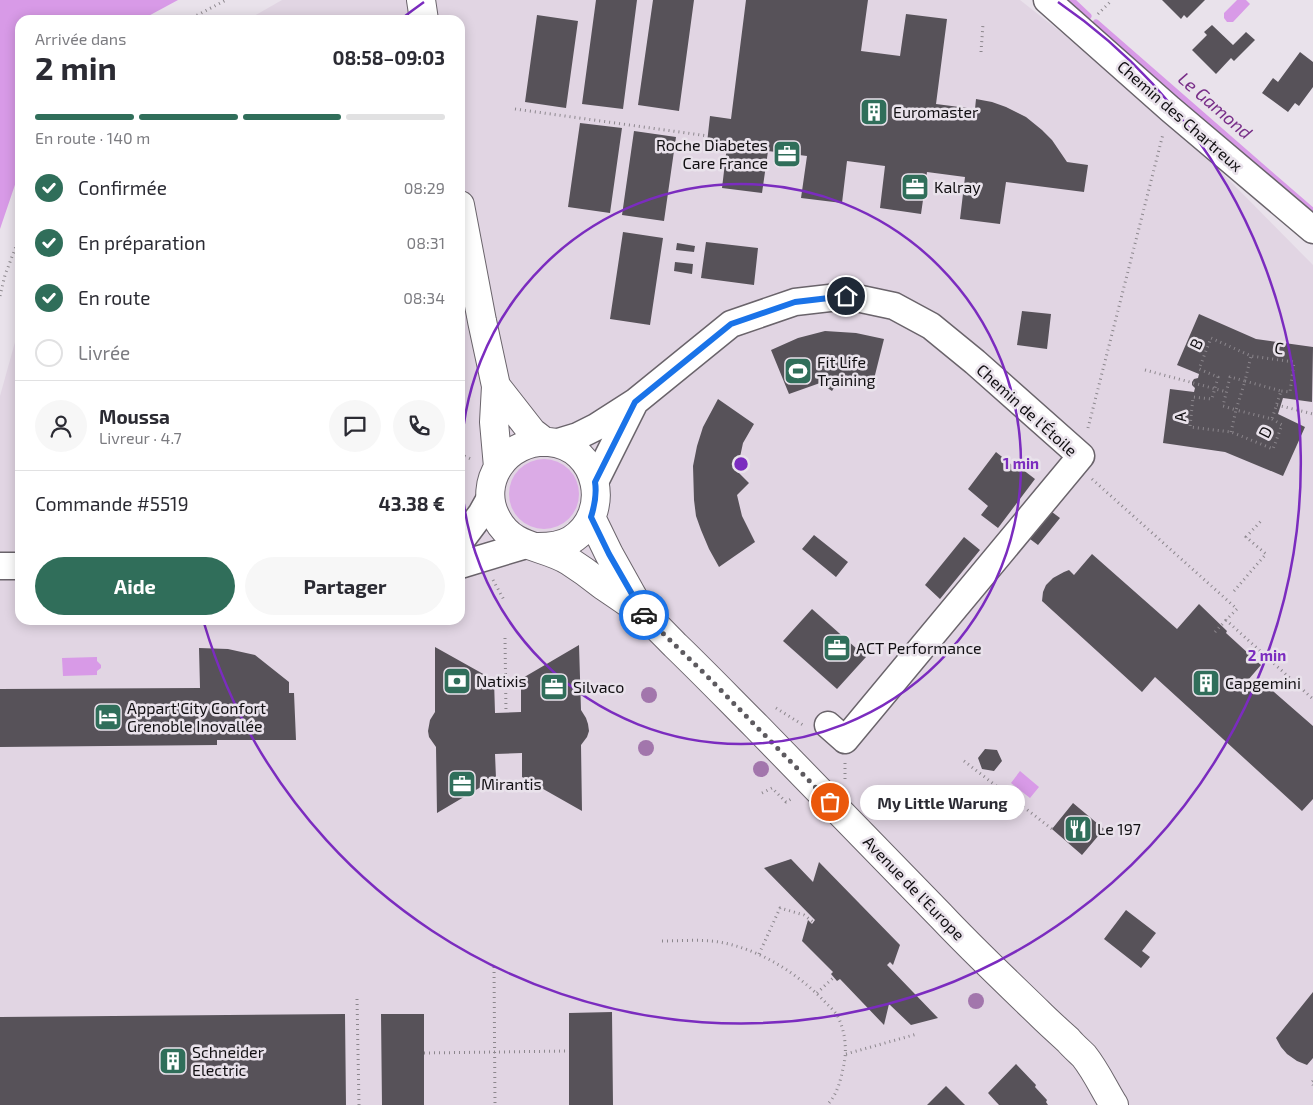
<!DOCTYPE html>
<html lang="fr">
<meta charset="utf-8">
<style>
:root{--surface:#fff;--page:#f7f7f7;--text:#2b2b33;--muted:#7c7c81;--line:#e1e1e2;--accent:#306e5a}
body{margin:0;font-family:"Exo 2",sans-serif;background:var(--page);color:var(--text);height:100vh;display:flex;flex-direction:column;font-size:19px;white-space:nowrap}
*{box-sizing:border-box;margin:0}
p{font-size:16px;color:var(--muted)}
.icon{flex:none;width:28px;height:28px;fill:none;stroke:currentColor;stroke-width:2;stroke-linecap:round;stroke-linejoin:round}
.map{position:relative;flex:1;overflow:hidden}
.panel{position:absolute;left:15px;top:15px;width:450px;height:610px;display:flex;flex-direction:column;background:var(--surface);border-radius:15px;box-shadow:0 2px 12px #0003}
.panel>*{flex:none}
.pin{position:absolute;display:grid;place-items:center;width:42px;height:42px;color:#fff;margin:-21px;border:2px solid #fff;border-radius:50%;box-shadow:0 1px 5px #0007}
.courier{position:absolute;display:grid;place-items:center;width:50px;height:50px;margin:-25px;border:4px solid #1a73e8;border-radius:50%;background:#fff;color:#222;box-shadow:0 1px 6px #0007}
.bubble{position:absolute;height:35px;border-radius:18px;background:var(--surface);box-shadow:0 2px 12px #0003;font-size:16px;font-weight:700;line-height:35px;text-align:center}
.head em{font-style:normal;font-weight:700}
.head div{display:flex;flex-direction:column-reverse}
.head{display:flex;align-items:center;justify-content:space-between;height:85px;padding:0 20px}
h1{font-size:32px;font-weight:700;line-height:38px}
.bar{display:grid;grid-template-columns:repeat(4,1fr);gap:8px 5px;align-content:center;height:60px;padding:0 20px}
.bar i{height:6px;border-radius:4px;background:var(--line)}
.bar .on{background:var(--accent)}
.bar p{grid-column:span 4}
.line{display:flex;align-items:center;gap:12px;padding:0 20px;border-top:1px solid var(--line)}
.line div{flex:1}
.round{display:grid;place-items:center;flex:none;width:52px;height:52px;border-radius:26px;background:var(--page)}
ol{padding:0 20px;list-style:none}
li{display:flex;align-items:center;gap:15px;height:55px}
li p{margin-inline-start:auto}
li .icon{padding:5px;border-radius:50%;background:var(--accent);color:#fff;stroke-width:4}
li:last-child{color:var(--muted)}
li i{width:28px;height:28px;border:2px solid var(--line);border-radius:50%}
.primary-button{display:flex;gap:10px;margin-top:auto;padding:10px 20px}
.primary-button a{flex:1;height:58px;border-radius:30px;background:var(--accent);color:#fff;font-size:20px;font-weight:700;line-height:58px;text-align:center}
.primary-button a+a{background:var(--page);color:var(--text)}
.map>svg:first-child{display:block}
.built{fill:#e1d5e3}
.green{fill:#dbabe6}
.water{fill:#d89ae7}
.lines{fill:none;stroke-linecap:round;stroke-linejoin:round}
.stream{stroke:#d89ae7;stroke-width:7}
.building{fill:#575259}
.minor-casing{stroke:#6a646b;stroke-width:29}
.major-casing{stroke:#6a646b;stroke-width:30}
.path{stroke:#8c878d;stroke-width:3;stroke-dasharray:1 4;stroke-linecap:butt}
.minor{stroke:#fff;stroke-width:26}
.major{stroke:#fff;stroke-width:28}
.tree{fill:#a276ac}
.done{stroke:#5d5a5f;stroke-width:5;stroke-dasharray:0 9}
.route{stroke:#1a73e8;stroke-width:6}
.ring{fill:none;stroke:#7b2cbf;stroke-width:2.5}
.labels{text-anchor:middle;stroke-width:5;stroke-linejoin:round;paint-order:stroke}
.poi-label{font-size:16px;fill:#121013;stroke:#e9e2eb;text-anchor:start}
.street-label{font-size:16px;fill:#121013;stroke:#e9e2eb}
.water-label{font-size:18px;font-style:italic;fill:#782e88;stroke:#e9e2eb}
.centre{fill:#7b2cbf;stroke:#e9e2eb;stroke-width:2.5}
.ring-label{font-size:15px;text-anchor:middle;font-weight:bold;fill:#7b2cbf;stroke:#e9e2eb;stroke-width:5;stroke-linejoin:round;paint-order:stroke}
</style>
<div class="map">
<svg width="1313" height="1105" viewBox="0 0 1313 1105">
<rect width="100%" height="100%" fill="#e9e2eb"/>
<path class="built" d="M 282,0 L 1020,0 L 1160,110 L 1313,265 L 1313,1105 L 0,1105 L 0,396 L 20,324 L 20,620 L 460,620 L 460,20 L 247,20 Z"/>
<path class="green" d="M509 494a35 35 0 1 1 70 0a35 35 0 1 1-70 0Z"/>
<path class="water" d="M 0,0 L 178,0 L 141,20 L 20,20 L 20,170 L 0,229 Z
M 1237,0 L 1246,0 L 1250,4 L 1233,22 L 1227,22 L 1224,18 L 1224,13 Z
M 97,657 L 97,661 L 101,665 L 101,668 L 97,671 L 97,675 L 63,676 L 62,658 Z
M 1020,771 L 1039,787 L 1030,798 L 1011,783 Z"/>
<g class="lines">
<path class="stream" d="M 1071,0 L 1088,16
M 1096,23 L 1313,212"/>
</g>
<path class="building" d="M 596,0 L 637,0 L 623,109 L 582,104 Z
M 653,0 L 694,0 L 679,111 L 638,105 Z
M 746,0 L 868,0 L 861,51 L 900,56 L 906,14 L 947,19 L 936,104 L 975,109 L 976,99 L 992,102 L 1006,107 L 1026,117 L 1042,130 L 1052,140 L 1067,162 L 1088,165 L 1084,192 L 1006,182 L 1000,224 L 960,219 L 965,177 L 927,172 L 921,214 L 880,208 L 885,166 L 847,161 L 842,203 L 801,198 L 807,156 L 768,151 L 762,193 L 722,188 L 727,146 L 707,143 L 710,116 L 731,119 Z
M 1162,0 L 1205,0 L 1187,18 L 1184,15 L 1181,19 Z
M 537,15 L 578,21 L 566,108 L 525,102 Z
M 1212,25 L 1233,45 L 1246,32 L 1255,40 L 1234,61 L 1231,58 L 1216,74 L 1192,50 L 1207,35 L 1204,32 Z
M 1300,52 L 1313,62 L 1313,87 L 1299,106 L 1295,103 L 1288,112 L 1262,93 L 1273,78 L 1278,82 Z
M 580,123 L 622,128 L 610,213 L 568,207 Z
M 634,131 L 676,137 L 664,221 L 622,215 Z
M 623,232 L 663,238 L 650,325 L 610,319 Z
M 706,242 L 758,248 L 754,285 L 701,278 Z
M 677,243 L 695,246 L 694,252 L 676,250 Z
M 675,262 L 693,264 L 692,274 L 674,271 Z
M 1022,311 L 1051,314 L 1047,349 L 1017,345 Z
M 1199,314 L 1256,339 L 1313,347 L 1312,402 L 1283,398 L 1278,414 L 1305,427 L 1283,476 L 1225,452 L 1163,443 L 1170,389 L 1194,392 L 1195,388 L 1192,385 L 1192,382 L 1194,379 L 1198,378 L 1199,374 L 1177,365 Z
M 825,331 L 856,333 L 884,339 L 873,383 L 839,380 L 832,391 L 820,383 L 789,394 L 771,350 L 798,338 Z
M 718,399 L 754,424 L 743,443 L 737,471 L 749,483 L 737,495 L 742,516 L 755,542 L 719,567 L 709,549 L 701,530 L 696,516 L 694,500 L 693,466 L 697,446 L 703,427 Z
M 996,452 L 1012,465 L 1018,466 L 1035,479 L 998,528 L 981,515 L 988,506 L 968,489 Z
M 1052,512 L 1060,518 L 1038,545 L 1030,539 Z
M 814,535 L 848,562 L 836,577 L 802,549 Z
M 964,537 L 980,550 L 940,599 L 925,585 Z
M 1092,554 L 1177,629 L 1199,604 L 1227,631 L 1226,633 L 1261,665 L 1248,680 L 1260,692 L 1266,685 L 1313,726 L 1313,799 L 1302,811 L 1155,677 L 1142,692 L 1042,601 L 1043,592 L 1046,585 L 1053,578 L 1064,572 L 1069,570 L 1074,575 Z
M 812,609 L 866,657 L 837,689 L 783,641 Z
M 579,645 L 581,710 L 586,718 L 588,724 L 589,731 L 587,737 L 581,745 L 582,811 L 522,777 L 522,753 L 495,754 L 496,778 L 437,813 L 436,747 L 429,737 L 428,731 L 430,720 L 435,712 L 435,647 L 494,680 L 495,713 L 521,712 L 521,679 Z
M 199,648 L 228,649 L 255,655 L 289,682 L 289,693 L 294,693 L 296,740 L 217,740 L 217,745 L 0,747 L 0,689 L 200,688 Z
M 985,749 L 997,750 L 1002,761 L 994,771 L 982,769 L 978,758 Z
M 1073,803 L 1104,829 L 1082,855 L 1052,829 Z
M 791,859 L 813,882 L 819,862 L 900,945 L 893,965 L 890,962 L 887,965 L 938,1018 L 911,1025 L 889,1004 L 884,1025 L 840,979 L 837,981 L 831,974 L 833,972 L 802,941 L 808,920 L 812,924 L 815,920 L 764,868 Z
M 1126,910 L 1156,933 L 1142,951 L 1150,957 L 1141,968 L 1104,939 Z
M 1313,992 L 1313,1058 L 1307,1065 L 1297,1061 L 1287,1054 L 1281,1047 L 1276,1038 Z
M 612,1012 L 613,1105 L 569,1105 L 569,1013 Z
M 345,1014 L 346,1105 L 0,1105 L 0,1017 Z
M 381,1014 L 424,1014 L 424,1105 L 382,1105 Z
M 1016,1064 L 1036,1085 L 1035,1087 L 1047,1100 L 1046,1102 L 1048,1105 L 999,1105 L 988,1093 Z
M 946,1086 L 965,1105 L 927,1105 Z"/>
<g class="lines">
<defs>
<path id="minor" d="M 1047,0 L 1170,109 L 1313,230
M 555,443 L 578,436 L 596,427 L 635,402 L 731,324 L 795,302 L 847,296 L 894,306 L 931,326 L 975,362 L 1081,456 L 845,740 L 828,725
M 595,482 L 635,402
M 460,542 L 481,514 L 490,498
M 460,565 L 526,545
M 0,566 L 20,566"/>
<path id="major" d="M 421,0 L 424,20
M 460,205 L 482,321 L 496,386 L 494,422 L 498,467
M 496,386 L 532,432 L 545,442
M 591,517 L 609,554 L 638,606
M 538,547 C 549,547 561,546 571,540 C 613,514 599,446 549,442 C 507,439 476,482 497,519 C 513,549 543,545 569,561 C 580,568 591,576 601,584 C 615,594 630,603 643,614 C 655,624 665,635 676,646 C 704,673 730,700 757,727 C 819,790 880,853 941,916 C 972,949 1006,981 1039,1013 C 1048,1022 1058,1031 1068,1040 C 1073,1046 1079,1051 1084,1056 C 1096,1071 1104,1089 1114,1105"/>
</defs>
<use href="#minor" class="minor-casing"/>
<use href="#major" class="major-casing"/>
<path class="path" d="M 1098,14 L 1112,0
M 188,20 L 226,0
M 981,52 L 983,24
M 515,109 L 708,136
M 0,296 L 5,275 L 20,236
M 1145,370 L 1227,392
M 1245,381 L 1281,391 L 1272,419 L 1236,410 Z
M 1277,405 L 1313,414
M 1272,419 L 1282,425 L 1273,449 L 1231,432 L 1190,427 L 1193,397 L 1212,399 L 1218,377 L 1199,369 L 1211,338 L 1251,356 L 1294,362 L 1290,392 L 1281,391
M 1088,428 L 1163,134
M 1231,432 L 1236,410 L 1223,406 L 1230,377 L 1245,381 L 1251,356
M 460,454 L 473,460
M 1092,479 L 1237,609 L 1226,620 L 1313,699
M 493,580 L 504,600
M 1234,591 L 1266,554 L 1246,537 L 1262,520
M 1215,632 L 1226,620
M 505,638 L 506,713
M 776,708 L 803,725
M 964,761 L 1052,829
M 845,763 L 845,779
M 762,793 L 772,788 L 786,802 L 793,798
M 662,941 C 681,941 700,939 719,942 C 760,949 799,974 827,1004 C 831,1008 837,1013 839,1019 C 845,1032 847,1050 844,1064 C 841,1078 838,1094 827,1105
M 759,954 L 780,908 L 804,915 L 813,922
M 494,967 L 495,1105
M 817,993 L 834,977
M 357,999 L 359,1105
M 424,1053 L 569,1051
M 846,1054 L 917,1034
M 1313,1081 L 1311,1083 L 1313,1085"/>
<use href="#minor" class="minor"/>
<use href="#major" class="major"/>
</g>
<g class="tree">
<circle cx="649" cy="695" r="8"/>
<circle cx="646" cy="748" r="8"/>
<circle cx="761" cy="769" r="8"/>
<circle cx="976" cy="1001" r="8"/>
</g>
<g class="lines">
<path class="done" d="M 644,615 L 707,676 L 830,802"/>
<path class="route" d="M 644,615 L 609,554 L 591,517 C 595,504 597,494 595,482 L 635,402 L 731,324 L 795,302 L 846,296"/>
</g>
<g class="ring">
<circle cx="741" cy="464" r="280"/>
<path d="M400 20A560 560 0 0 1 424 2M1058 2A560 560 0 1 1 204 623"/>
</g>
<defs>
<symbol id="building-square" viewBox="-11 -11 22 22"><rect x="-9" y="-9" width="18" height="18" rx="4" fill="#306e5a" stroke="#e9e2eb"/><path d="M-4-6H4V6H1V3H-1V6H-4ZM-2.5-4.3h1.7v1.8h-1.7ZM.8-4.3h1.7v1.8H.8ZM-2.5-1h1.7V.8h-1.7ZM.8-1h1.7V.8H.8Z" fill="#fff"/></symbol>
<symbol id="office-square" viewBox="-11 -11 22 22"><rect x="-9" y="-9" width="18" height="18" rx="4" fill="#306e5a" stroke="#e9e2eb"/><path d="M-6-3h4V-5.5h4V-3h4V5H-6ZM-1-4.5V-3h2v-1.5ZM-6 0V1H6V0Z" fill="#fff"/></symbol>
<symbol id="stadium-square" viewBox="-11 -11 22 22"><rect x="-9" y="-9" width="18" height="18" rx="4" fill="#306e5a" stroke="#e9e2eb"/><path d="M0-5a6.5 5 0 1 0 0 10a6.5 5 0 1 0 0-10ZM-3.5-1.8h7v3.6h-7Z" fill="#fff"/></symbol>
<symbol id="bank-square" viewBox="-11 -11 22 22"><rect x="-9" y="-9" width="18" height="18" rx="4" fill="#306e5a" stroke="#e9e2eb"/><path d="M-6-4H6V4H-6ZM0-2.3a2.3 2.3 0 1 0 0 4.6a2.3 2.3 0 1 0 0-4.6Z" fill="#fff"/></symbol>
<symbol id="hotel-square" viewBox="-11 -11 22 22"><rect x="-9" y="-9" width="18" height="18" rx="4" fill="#306e5a" stroke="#e9e2eb"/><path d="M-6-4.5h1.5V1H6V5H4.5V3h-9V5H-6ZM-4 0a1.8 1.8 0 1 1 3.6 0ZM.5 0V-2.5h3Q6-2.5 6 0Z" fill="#fff"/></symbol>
<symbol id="restaurant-square" viewBox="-11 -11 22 22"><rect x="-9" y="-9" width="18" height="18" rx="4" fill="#306e5a" stroke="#e9e2eb"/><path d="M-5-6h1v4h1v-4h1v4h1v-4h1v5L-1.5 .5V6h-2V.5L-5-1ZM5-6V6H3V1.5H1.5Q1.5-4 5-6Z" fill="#fff"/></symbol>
</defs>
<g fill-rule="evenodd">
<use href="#building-square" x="858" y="96" width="32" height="32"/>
<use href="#office-square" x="771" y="138" width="32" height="32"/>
<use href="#office-square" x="899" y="171" width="32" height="32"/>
<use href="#stadium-square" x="782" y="355" width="32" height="32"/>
<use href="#office-square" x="821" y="632" width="32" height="32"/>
<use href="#bank-square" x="441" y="665" width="32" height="32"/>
<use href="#building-square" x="1190" y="667" width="32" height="32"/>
<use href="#office-square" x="538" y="671" width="32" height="32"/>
<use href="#hotel-square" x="92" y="701" width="32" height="32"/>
<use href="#office-square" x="446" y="768" width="32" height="32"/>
<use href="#restaurant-square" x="1062" y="813" width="32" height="32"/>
<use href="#building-square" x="157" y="1045" width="32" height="32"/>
</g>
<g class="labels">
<g class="poi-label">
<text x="893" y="118">Euromaster</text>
<text x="768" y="151" text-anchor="end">Roche Diabetes<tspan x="768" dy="18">Care France</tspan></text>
<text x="934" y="193">Kalray</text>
<text x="817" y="368">Fit Life<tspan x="817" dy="18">Training</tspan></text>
<text x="856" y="654">ACT Performance</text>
<text x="476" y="687">Natixis</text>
<text x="1225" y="689">Capgemini</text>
<text x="573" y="693">Silvaco</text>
<text x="127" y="714">Appart'City Confort<tspan x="127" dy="18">Grenoble Inovallée</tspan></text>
<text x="481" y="790">Mirantis</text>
<text x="1097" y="835">Le 197</text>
<text x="192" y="1058">Schneider<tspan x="192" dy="18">Electric</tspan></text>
</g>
<g class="street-label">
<text transform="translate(1180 116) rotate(41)" y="6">Chemin des Chartreux</text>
<text transform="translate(1196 344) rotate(-64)" y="6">B</text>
<text transform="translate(1279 348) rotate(8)" y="6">C</text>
<text transform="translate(1027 410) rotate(42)" y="6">Chemin de l'Étoile</text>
<text transform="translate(1180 417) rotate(-92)" y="6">A</text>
<text transform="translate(1265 432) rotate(-63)" y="6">D</text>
<text transform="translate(914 888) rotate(46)" y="6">Avenue de l'Europe</text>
</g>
<g class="water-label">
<text transform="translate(1215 106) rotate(41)" y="6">Le Gamond</text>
</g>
</g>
<circle cx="741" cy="464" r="8" class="centre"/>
<g class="ring-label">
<text x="1021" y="469">1 min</text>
<text x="1267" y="661">2 min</text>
</g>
</svg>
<div class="pin" style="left:830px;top:802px;background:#ea580c"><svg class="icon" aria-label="bag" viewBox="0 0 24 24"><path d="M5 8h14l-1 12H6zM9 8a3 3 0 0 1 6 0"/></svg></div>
<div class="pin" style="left:846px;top:296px;background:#1f2937"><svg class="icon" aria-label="home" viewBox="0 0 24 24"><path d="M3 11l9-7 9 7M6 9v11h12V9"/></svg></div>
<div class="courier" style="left:644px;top:615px"><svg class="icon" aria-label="car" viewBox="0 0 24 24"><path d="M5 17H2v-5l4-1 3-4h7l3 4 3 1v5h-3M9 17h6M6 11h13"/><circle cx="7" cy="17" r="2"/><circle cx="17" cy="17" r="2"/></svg></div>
<div class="bubble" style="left:860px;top:785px;width:165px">My Little Warung</div>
<section class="panel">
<div class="head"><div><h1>2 min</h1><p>Arrivée dans</p></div><em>08:58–09:03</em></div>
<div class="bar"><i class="on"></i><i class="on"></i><i class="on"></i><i></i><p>En route · 140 m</p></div>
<ol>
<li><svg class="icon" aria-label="check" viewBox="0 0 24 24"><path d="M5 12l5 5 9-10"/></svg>Confirmée<p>08:29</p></li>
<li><svg class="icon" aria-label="check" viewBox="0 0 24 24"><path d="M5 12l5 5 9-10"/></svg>En préparation<p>08:31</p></li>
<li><svg class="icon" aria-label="check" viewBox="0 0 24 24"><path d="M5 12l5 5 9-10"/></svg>En route<p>08:34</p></li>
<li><i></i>Livrée</li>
</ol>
<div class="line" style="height:90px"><a class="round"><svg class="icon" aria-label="person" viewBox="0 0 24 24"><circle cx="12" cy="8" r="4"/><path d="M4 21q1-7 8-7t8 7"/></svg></a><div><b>Moussa</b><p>Livreur · 4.7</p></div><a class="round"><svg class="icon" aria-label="chat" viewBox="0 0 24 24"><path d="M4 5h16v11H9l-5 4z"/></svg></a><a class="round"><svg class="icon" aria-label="phone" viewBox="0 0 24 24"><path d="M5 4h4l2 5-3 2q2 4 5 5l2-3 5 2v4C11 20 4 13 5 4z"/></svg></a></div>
<div class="line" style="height:65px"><div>Commande #5519</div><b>43.38 €</b></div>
<div class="primary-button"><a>Aide</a><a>Partager</a></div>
</section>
</div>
